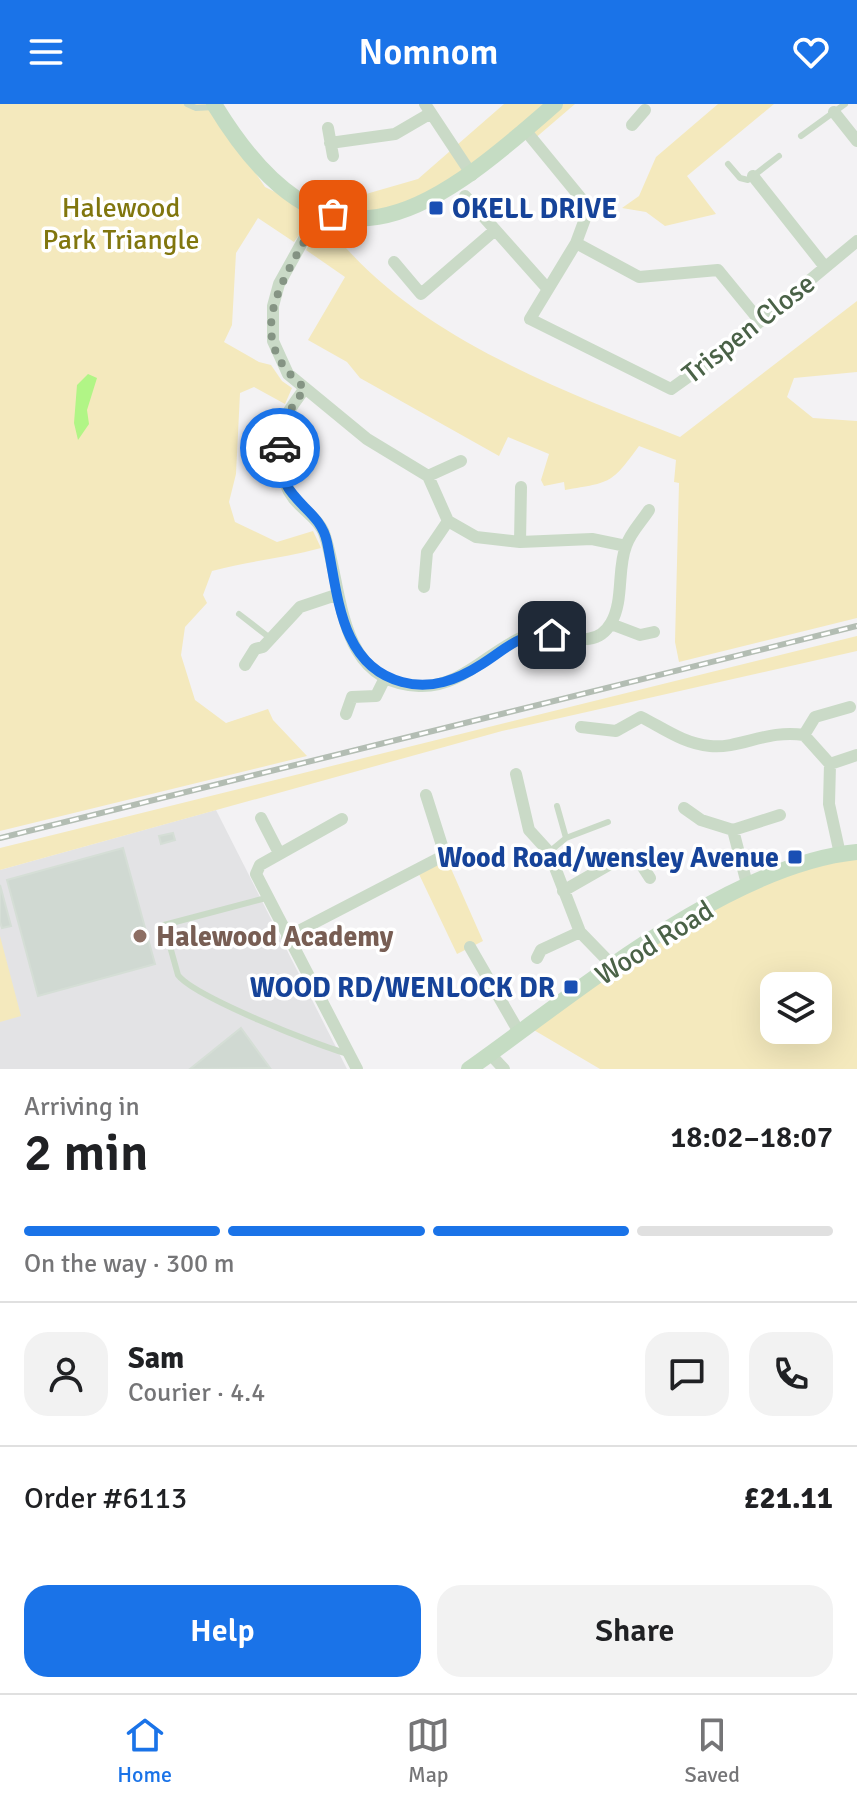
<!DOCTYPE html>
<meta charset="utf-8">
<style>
:root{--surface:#fff;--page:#f2f2f2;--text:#202124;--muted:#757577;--line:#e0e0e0;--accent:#1a73e8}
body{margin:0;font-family:Signika,sans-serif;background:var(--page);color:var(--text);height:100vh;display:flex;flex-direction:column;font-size:30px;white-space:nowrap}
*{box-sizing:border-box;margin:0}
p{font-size:26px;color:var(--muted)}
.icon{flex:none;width:44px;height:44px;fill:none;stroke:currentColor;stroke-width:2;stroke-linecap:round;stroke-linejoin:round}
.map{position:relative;height:965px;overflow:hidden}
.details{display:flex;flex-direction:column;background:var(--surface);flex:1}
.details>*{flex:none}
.fabs{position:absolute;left:760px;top:868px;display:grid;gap:16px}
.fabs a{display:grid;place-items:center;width:72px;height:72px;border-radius:16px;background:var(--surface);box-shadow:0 8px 32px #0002;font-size:40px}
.pin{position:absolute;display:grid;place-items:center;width:68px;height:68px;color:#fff;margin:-34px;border-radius:16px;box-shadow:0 4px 12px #0006}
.courier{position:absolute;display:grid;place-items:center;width:80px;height:80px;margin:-40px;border:6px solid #1a73e8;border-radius:50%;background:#fff;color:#222;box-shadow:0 2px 10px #0007}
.summary em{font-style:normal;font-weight:600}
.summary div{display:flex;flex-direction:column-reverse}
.summary{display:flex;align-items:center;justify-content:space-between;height:136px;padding:0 24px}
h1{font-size:52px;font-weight:600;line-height:60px}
.bar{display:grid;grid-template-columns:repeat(4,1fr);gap:12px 8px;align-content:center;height:96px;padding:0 24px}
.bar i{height:10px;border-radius:6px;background:var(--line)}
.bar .selected{background:var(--accent)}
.bar p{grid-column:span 4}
.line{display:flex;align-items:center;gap:20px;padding:0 24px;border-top:2px solid var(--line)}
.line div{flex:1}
.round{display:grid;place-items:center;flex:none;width:84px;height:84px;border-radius:24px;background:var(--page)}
.action{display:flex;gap:16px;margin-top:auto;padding:16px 24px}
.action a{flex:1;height:92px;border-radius:24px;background:var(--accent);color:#fff;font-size:32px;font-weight:600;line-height:92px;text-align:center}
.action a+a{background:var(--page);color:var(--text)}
header{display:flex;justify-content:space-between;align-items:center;height:104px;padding:0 24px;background:var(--accent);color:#fff;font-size:36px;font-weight:600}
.tab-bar{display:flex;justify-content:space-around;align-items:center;height:112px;border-top:2px solid var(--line);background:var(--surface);font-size:22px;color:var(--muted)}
.tab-bar a{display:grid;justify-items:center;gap:4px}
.tab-bar .selected{color:var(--accent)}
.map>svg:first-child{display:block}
.education{fill:#e3e3e5}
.green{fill:#f4e9bd;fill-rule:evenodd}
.water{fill:#b1f586}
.building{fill:#d0d9d2;stroke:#d5ded6;stroke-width:2}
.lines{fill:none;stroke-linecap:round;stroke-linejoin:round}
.lane{stroke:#cadac7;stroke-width:6}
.street{stroke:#cadac7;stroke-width:12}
.secondary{stroke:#c5dcc3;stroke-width:16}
.rail-casing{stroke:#b3bdb3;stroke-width:6}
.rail{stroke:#fff;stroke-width:3;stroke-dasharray:9;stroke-linecap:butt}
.done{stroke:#859484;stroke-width:8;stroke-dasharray:0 14.4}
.route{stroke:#1a73e8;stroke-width:10}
.transit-dot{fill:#1a4fb4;stroke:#fff;stroke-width:3}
.education-dot{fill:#8d6e63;stroke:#fff;stroke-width:3}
.labels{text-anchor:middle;stroke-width:7;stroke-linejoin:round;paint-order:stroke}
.park-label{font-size:28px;fill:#81760e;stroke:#fff}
.transit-label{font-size:28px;font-weight:bold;fill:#164399;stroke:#fff;text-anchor:end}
.street-label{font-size:28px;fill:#4a6247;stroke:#fff}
.education-label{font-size:28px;font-weight:bold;fill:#785e54;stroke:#fff;text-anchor:start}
</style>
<header><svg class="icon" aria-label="menu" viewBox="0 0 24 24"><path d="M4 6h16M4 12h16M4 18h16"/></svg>Nomnom<svg class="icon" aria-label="heart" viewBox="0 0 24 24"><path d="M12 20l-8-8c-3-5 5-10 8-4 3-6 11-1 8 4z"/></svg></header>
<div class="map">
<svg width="857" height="965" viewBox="0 0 857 965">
<rect width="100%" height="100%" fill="#f3f2f4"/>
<path class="education" d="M 216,706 L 347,965 L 0,965 L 0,766 Z"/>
<path class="green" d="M 0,0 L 209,0 L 265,83 L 315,108 L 294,138 L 258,114 L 236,149 L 232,221 L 224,238 L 259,258 L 271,261 L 282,277 L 292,284 L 285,300 L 254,283 L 240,289 L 236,370 L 229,398 L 235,418 L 277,438 L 313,427 L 321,444 C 284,454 249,457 212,467 L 203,491 L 207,499 L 185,523 L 181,551 L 195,596 L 226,619 L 268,605 L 273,616 L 307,652 L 0,727 Z
M 504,0 L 575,0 L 533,36 L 525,26 L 472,71 L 367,114 L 305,100 L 366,90 L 418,75 Z
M 718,0 L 774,0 L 687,72 L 716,110 L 665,122 L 646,108 L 622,104 L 639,92 L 656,53 Z
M 320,120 L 328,122 C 409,230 558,285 680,333 L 857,197 L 857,268 L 794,274 L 787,293 L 813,314 L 857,317 L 857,514 L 679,558 L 675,538 L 679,379 L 674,378 L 676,356 L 639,342 C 611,380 612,378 565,386 L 564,378 L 544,382 L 541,376 L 549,350 L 508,333 L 499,352 L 360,274 L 347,258 L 308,236 L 345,173 L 306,146 Z
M 857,532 L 857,547 L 502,627 L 0,766 L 0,744 Z
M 857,748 L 857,965 L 600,965 L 527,922 L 739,785 ZM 774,882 L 818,882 L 818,926 L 774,926 Z
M 445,751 L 483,837 L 457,850 L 417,766 Z
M 0,832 L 21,912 L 0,918 Z"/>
<path class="water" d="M 88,270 L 97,274 L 87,306 L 89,320 L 78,336 L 74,319 L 77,281 Z"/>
<path class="building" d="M 173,729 L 175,736 L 161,740 L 159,732 Z
M 123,744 L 155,860 L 38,892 L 7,776 Z
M 0,781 L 11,822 L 2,824 L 0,818 Z
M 241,924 L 270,964 L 190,965 Z"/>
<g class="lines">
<path class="lane" d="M 187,0 L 196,4 L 214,3
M 801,32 L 845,0
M 728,60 L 740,74 L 748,76 L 779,52
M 239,510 L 270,534
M 566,734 L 608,718
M 549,748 L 566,734 L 557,702
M 270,793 L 164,821 L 178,871 C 193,892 320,943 349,950"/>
<path class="street" d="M 425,0 L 472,71
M 834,8 L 857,37
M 632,21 L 645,6
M 328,24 L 333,52
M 525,26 L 589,104 L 576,139 L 530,215 L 671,285 L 727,245 L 857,137
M 330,39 L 395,30 L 431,9
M 753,72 L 825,163
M 465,92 L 546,183
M 320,106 L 279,180 L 273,202 L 273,237 L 288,270 L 367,335 L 428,372 L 448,417 L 476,433 L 520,438 L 592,435 L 626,442
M 576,139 L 639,173 L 718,166 L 759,216
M 394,158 L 421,190 L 494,127
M 305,284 C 298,294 290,304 285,314 C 273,337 279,376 294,395 C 304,407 321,417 325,432 C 343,487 337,579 419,582 C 462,584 489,546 527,531 C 553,521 592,553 611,519 C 624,497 617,465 626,442 C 630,429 642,417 649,406
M 428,372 L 461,357
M 520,438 L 521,383
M 424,483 L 427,448 L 448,417
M 611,520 L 640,531 L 654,528
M 245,561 L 255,545 L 263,543 L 300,503 L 336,491
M 346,610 L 352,593 L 376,592 L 385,574
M 581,623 L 616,627 L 641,613 C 663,624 684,640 710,642 C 740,645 768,625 804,631 L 830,660 L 829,700 L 840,750
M 804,631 L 815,613 L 850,603
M 830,660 L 857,651
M 516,670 L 529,726 L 549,748 L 580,828 L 612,861
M 684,704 L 701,716 L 733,726
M 261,714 L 279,749
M 342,715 L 260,761 L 256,770 L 357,965
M 747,780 L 733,726 L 780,711
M 563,787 L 619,755 L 639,757 L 650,774
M 287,833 L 445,751 L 426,691
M 470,843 L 519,928
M 537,854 L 541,846 L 580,828
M 490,950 L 504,965"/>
<path class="secondary" d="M 214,0 C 327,186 425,115 555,0
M 469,965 C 574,891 727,761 857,748"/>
<defs>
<path id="rail" d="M 0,734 L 857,522"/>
</defs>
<use href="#rail" class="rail-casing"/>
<use href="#rail" class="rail"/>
</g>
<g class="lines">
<path class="done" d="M 280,344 L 283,317 L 305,284 C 233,227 294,166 320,106 L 333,110"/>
<path class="route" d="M 280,344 C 275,398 319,400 327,438 C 338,490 340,562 402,578 C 431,586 457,576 482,560 C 509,543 518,529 552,531"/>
</g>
<g class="transit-dot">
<rect x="428" y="96" width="16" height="16" rx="4"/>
<rect x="787" y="745" width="16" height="16" rx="4"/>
<rect x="563" y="875" width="16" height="16" rx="4"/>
</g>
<circle class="education-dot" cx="140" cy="832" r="8"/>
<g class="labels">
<g class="park-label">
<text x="121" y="113">Halewood<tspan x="121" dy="32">Park Triangle</tspan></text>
</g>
<g class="transit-label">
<text x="452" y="114" text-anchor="start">OKELL DRIVE</text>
<text x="779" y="763">Wood Road/wensley Avenue</text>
<text x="555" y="893">WOOD RD/WENLOCK DR</text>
</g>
<g class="street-label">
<text transform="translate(748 224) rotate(-38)" y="10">Trispen Close</text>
<text transform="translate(654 838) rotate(-32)" y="10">Wood Road</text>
</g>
<g class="education-label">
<text x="156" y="842">Halewood Academy</text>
</g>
</g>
</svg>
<div class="fabs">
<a><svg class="icon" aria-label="layers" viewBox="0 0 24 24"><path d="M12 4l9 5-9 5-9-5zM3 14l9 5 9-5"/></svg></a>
</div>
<div class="pin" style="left:333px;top:110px;background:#ea580c"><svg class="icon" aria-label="bag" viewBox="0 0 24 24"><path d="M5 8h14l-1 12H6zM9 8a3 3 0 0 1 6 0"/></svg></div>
<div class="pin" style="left:552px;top:531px;background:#1f2937"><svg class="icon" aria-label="home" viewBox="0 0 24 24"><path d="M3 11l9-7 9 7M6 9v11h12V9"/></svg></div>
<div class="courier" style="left:280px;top:344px"><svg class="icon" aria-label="car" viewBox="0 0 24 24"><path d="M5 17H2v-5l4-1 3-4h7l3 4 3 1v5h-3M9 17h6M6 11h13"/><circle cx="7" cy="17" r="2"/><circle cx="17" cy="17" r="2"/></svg></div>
</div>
<section class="details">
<div class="summary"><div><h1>2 min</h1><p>Arriving in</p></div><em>18:02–18:07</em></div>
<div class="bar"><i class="selected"></i><i class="selected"></i><i class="selected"></i><i></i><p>On the way · 300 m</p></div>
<div class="line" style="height:144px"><a class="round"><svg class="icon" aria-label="person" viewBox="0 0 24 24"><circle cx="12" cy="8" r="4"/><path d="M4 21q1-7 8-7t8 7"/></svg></a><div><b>Sam</b><p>Courier · 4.4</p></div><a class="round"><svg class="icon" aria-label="chat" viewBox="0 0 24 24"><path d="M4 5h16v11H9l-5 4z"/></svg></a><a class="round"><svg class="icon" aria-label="phone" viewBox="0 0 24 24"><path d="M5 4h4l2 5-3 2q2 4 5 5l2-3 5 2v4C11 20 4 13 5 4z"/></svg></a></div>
<div class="line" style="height:104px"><div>Order #6113</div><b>£21.11</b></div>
<div class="action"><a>Help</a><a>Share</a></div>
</section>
<nav class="tab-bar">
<a class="selected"><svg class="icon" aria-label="home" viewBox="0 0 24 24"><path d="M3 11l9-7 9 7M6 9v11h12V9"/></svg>Home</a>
<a><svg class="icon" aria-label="map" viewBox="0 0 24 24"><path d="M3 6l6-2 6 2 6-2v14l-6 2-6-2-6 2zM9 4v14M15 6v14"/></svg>Map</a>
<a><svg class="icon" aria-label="saved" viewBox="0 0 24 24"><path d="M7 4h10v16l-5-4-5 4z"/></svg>Saved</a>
</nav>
